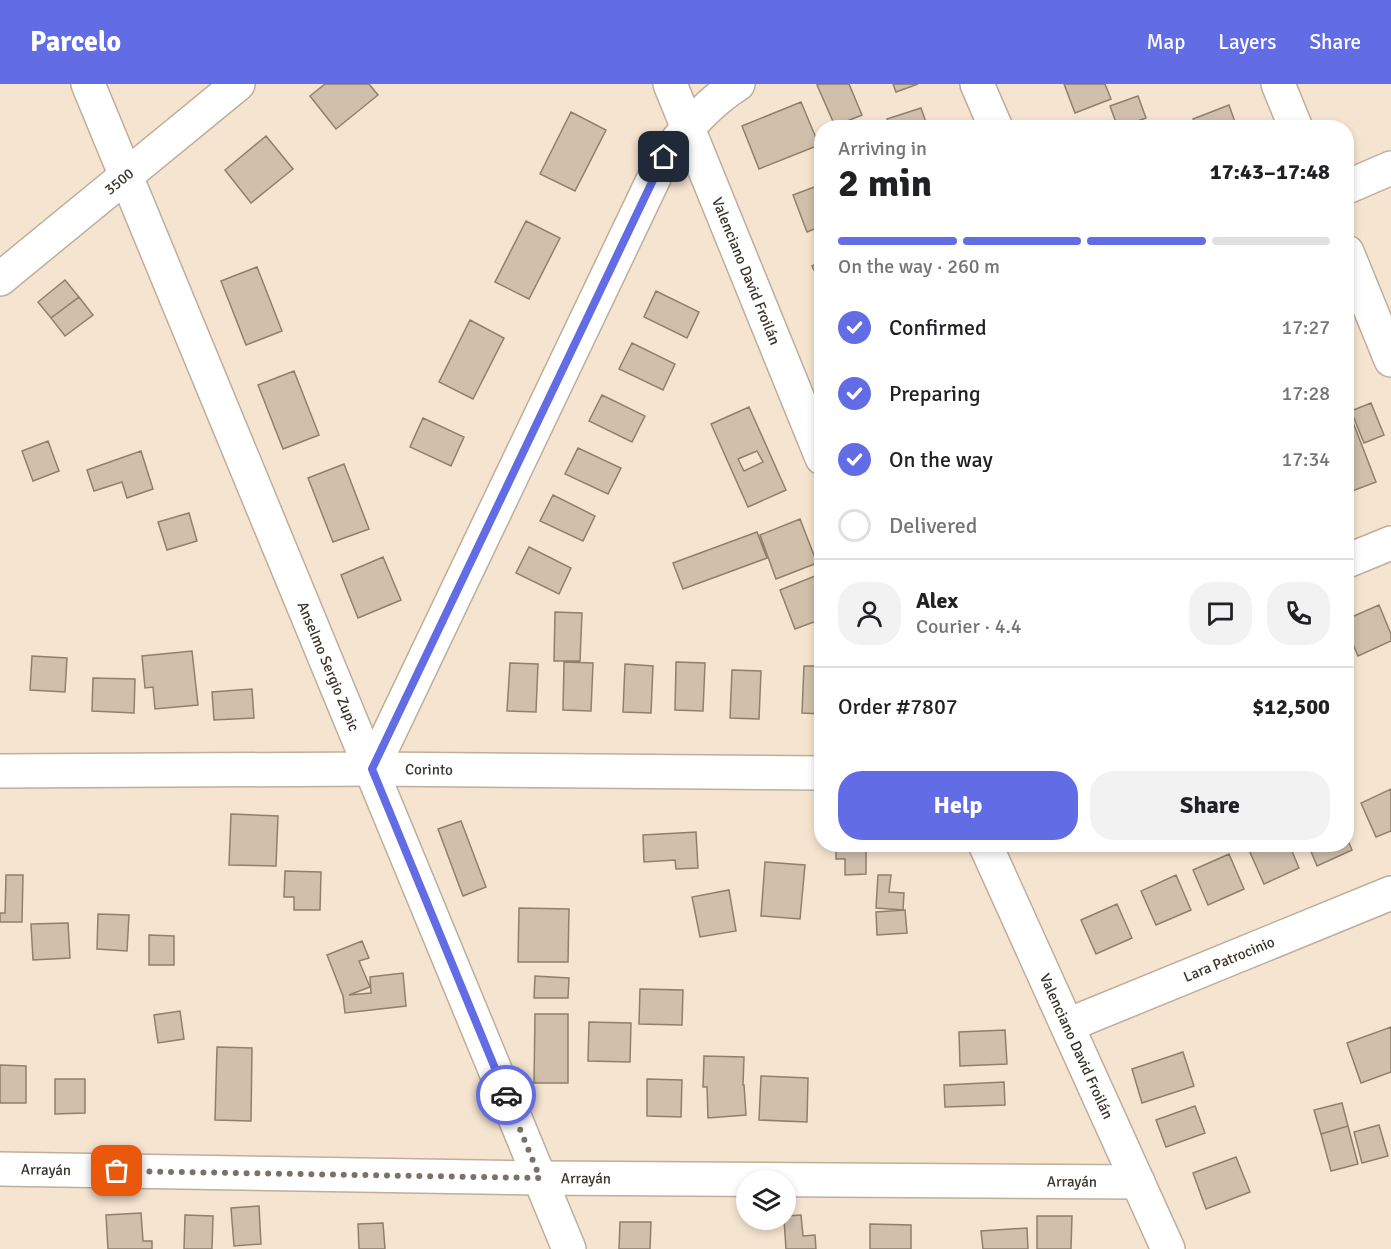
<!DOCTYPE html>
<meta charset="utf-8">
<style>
:root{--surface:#fff;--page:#f2f2f2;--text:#202124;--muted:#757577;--line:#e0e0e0;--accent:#626ce5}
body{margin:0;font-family:Signika,sans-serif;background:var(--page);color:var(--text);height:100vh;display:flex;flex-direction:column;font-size:22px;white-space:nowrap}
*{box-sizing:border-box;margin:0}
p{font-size:20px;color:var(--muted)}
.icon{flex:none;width:33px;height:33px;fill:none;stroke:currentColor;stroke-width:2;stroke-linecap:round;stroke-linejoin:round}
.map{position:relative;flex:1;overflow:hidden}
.sheet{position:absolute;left:814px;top:36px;width:540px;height:732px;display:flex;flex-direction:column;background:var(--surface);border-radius:24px;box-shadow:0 3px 9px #0003}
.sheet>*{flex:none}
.tools{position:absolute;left:736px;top:1086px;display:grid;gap:12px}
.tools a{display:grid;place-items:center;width:60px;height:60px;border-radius:50%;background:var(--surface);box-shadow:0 3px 9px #0003;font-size:30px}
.pin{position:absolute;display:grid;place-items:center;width:51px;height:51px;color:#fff;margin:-26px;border-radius:12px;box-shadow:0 3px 9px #0006}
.courier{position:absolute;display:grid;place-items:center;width:60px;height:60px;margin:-30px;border:4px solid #626ce5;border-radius:50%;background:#fff;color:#222;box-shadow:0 2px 8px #0007}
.headline em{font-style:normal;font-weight:700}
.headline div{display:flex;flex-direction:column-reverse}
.headline{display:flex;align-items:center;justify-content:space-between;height:102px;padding:0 24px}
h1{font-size:39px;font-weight:700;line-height:45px}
.bar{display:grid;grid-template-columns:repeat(4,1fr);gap:9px 6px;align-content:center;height:72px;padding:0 24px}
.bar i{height:8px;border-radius:4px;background:var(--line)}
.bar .active{background:var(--accent)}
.bar p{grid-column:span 4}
.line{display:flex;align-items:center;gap:15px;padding:0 24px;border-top:2px solid var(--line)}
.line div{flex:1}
.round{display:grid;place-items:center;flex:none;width:63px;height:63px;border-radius:24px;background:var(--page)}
ol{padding:0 24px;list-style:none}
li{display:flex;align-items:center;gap:18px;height:66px}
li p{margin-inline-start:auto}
li .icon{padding:6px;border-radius:50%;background:var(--accent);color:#fff;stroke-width:4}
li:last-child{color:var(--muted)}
li i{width:33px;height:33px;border:3px solid var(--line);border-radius:50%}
.button{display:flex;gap:12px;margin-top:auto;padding:12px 24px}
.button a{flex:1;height:69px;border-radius:24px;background:var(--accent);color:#fff;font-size:24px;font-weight:700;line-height:69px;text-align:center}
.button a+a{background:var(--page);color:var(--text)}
header{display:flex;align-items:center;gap:36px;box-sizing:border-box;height:84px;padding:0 30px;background:var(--accent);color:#fff}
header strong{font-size:28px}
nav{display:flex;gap:33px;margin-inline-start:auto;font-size:21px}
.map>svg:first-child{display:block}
.building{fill:#cfbfab;stroke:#8f806d;stroke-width:1.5;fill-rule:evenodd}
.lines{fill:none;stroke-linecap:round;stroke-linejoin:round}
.minor-casing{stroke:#beae9b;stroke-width:36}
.minor{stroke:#fff;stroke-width:33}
.done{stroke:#7b7265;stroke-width:6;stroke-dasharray:0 10.8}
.route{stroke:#626ce5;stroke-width:8}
.labels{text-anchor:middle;stroke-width:4.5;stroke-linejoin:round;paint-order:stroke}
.street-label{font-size:15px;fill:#3a342c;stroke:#fdf2e6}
</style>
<header>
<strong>Parcelo</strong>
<nav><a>Map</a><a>Layers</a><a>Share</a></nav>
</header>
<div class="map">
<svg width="1391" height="1165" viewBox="0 0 1391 1165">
<rect width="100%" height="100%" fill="#f5e4d0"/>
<path class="building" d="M 325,0 L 369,0 L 378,11 L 336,45 L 310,12 Z
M 820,0 L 849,0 L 862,31 L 835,42 L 817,1 Z
M 893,0 L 918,0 L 896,8 Z
M 1064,0 L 1105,0 L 1111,15 L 1075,29 Z
M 1138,12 L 1146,34 L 1118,44 L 1110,22 Z
M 801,18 L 819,61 L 759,85 L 742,42 Z
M 1229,21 L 1237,44 L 1196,44 L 1193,35 Z
M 921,24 L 928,44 L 890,44 L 887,35 Z
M 571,28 L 606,46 L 575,107 L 540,90 Z
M 266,52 L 293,85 L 251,119 L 225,86 Z
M 822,100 L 822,142 L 807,148 L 793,111 Z
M 526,137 L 560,154 L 529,215 L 495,198 Z
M 822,176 L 822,202 L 812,182 Z
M 257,183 L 282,247 L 246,261 L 221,197 Z
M 65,196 L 79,213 L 51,234 L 38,218 Z
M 656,207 L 699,228 L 687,254 L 644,233 Z
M 79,213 L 93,231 L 65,252 L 51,234 Z
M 470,236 L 504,254 L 473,315 L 439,298 Z
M 632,259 L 675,280 L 663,306 L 619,285 Z
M 294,287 L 319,351 L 283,365 L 258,301 Z
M 602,311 L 645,332 L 632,358 L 589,337 Z
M 1371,319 L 1384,351 L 1364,359 L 1351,327 Z
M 749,323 L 786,406 L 748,423 L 711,340 ZM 757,367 L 763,378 L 744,387 L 738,375 Z
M 1351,333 L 1376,398 L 1347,409 L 1347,335 Z
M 423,334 L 464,353 L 451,382 L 410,363 Z
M 48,357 L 59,387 L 33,397 L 22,367 Z
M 578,364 L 621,384 L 608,410 L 565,390 Z
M 141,367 L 153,405 L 127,414 L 122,398 L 94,407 L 87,386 Z
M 344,380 L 369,445 L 333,458 L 308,394 Z
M 553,411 L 595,432 L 583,457 L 540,437 Z
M 189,429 L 197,457 L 167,466 L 158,438 Z
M 800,435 L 817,479 L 776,495 L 760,451 Z
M 757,448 L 767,474 L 683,505 L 673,479 Z
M 529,463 L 571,484 L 559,510 L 516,489 Z
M 383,473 L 401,516 L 358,534 L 341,491 Z
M 820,490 L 822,496 L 822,535 L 795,545 L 780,506 Z
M 1379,521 L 1391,550 L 1391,557 L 1358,572 L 1347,546 L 1347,535 Z
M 555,528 L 582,529 L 580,577 L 554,577 Z
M 192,567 L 198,621 L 155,625 L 153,603 L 145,604 L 142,572 Z
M 32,572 L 67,574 L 65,608 L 30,606 Z
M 564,578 L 593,579 L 591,627 L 563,626 Z
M 676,578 L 705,579 L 703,627 L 675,626 Z
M 510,579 L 538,580 L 536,628 L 507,627 Z
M 625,580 L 653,582 L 651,629 L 623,628 Z
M 804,582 L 822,582 L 822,630 L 802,629 Z
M 732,586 L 761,587 L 759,635 L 730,634 Z
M 93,594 L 135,595 L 134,629 L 92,627 Z
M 252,605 L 254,634 L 214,636 L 212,608 Z
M 1391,705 L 1391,747 L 1376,753 L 1361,719 Z
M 231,730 L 278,732 L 276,782 L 229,781 Z
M 461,737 L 486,803 L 463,812 L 438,745 Z
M 696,748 L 698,784 L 676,785 L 675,776 L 644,778 L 643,751 Z
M 1347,754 L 1352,766 L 1317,782 L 1308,760 L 1347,760 Z
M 836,760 L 866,760 L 866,790 L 845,791 L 845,775 L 836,775 Z
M 1260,760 L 1289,760 L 1299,784 L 1264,800 L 1249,766 Z
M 1229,770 L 1244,805 L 1208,821 L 1193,786 Z
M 765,778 L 805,781 L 800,835 L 761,832 Z
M 285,787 L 321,788 L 320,826 L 294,826 L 294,813 L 284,813 Z
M 6,791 L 23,791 L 22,838 L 0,838 L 0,829 L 5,829 Z
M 878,791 L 891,791 L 889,808 L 904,809 L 903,826 L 876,824 Z
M 1176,791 L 1191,826 L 1156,841 L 1141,807 Z
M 729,806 L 736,847 L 700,853 L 692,813 Z
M 1117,820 L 1132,854 L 1096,870 L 1081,836 Z
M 519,824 L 569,825 L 568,878 L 518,878 Z
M 905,826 L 907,849 L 877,851 L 876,828 Z
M 98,830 L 129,831 L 127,867 L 97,865 Z
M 68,839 L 70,874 L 33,876 L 31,840 Z
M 149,851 L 174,852 L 174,881 L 149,881 Z
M 362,857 L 369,874 L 359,877 L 370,903 L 349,911 L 371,909 L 370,893 L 403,889 L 406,922 L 345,929 L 343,912 L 327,871 Z
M 535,892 L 569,894 L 568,914 L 534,914 Z
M 640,905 L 683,906 L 682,941 L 639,940 Z
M 180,927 L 184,955 L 158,959 L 154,931 Z
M 535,930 L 568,930 L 568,999 L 534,999 Z
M 589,938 L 631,939 L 630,978 L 588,977 Z
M 1391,943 L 1391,988 L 1361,999 L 1347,959 Z
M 1005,946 L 1007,980 L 960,982 L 959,948 Z
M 217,963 L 252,964 L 251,1037 L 215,1036 Z
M 1183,968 L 1194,1002 L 1142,1019 L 1132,985 Z
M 704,972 L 744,973 L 743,1001 L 744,1001 L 746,1031 L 708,1034 L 707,1003 L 703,1003 Z
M 0,981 L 26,982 L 26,1019 L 0,1019 Z
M 761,992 L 808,994 L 807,1038 L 759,1036 Z
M 55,995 L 85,995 L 85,1029 L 55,1030 Z
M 647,995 L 682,996 L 681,1033 L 647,1032 Z
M 1004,998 L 1005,1021 L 945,1023 L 944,1001 Z
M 1342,1019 L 1348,1042 L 1321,1050 L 1314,1026 Z
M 1195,1022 L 1205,1049 L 1166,1063 L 1156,1036 Z
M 1379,1041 L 1388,1072 L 1362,1079 L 1354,1048 Z
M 1348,1042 L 1358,1080 L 1331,1087 L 1321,1050 Z
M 1236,1073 L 1250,1108 L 1206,1125 L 1193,1089 Z
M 259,1122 L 261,1160 L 234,1162 L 231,1124 Z
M 141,1129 L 143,1157 L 152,1157 L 152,1165 L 108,1165 L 106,1131 Z
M 185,1131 L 213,1132 L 212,1165 L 184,1165 Z
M 801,1131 L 803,1152 L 815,1151 L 816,1165 L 786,1165 L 784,1136 L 786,1136 L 786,1132 Z
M 1037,1132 L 1072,1132 L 1071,1165 L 1037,1165 Z
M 620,1138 L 651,1138 L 650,1165 L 619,1165 Z
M 383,1139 L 385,1165 L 359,1165 L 358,1140 Z
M 870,1140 L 911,1141 L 911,1165 L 870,1165 Z
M 1027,1144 L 1028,1165 L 983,1165 L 981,1147 Z"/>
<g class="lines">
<defs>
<g id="minor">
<path id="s1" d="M 88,0 L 569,1165"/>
<path id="s2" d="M 670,0 L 822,374"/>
<path d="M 977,0 L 996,44"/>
<path d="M 1278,0 L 1296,44"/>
<path d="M 1347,103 L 1391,84"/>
<path d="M 1347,168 L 1391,276"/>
<path id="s3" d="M 0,195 L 238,0"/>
<path d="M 1347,477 L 1391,459"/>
<path d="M 372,685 L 664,73 C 685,46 709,18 738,0"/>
<path id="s4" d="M 0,687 L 372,685 L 822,689"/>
<path id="s5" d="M 985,760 L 1168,1165"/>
<path id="s6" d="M 1068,941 L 1391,809"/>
<path id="s7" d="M 0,1085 L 540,1094 L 1138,1098"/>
</g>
</defs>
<use href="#minor" class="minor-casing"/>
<use href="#minor" class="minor"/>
</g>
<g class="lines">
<path class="done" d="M 117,1087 L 540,1094 L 506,1011"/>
<path class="route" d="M 506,1011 L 372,685 L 664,73"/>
</g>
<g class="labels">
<g class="street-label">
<text dy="5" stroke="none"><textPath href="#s3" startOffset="154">3500</textPath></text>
<text dy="5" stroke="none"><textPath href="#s2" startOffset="202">Valenciano David Froilán</textPath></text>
<text dy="5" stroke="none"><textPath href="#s1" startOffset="630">Anselmo Sergio Zupic</textPath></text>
<text dy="5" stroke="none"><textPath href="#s4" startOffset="429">Corinto</textPath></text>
<text dy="5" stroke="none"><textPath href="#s6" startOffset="174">Lara Patrocinio</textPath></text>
<text dy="5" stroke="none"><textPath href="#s5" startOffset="222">Valenciano David Froilán</textPath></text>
<text dy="5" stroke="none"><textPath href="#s7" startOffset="46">Arrayán</textPath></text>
<text dy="5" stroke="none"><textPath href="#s7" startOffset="586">Arrayán</textPath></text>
<text dy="5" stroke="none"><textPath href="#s7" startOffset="1072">Arrayán</textPath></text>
</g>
</g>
</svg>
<div class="tools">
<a><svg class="icon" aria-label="layers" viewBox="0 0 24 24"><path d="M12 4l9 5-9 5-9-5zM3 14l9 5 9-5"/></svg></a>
</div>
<div class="pin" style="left:117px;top:1087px;background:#ea580c"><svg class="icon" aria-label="bag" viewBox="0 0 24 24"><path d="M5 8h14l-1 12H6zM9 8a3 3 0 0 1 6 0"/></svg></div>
<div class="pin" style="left:664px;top:73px;background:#1f2937"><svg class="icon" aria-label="home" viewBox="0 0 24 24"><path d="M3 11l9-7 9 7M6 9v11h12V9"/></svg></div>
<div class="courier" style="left:506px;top:1011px"><svg class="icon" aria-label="car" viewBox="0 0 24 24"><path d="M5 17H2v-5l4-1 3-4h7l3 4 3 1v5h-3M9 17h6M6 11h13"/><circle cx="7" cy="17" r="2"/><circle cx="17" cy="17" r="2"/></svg></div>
<section class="sheet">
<div class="headline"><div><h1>2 min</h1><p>Arriving in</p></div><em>17:43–17:48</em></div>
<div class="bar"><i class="active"></i><i class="active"></i><i class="active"></i><i></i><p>On the way · 260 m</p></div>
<ol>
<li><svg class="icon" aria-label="check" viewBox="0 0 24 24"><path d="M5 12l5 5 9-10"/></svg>Confirmed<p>17:27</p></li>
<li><svg class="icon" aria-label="check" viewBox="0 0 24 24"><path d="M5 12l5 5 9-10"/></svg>Preparing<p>17:28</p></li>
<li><svg class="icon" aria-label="check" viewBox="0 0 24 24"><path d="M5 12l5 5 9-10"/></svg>On the way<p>17:34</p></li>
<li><i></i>Delivered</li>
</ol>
<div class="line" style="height:108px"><a class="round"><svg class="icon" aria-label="person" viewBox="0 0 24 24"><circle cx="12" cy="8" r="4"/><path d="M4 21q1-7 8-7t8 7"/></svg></a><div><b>Alex</b><p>Courier · 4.4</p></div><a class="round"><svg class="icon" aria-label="chat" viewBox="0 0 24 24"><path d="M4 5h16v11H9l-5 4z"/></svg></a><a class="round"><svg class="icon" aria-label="phone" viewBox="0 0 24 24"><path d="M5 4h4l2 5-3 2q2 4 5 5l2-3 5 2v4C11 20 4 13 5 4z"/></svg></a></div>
<div class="line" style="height:78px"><div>Order #7807</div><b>$12,500</b></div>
<div class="button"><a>Help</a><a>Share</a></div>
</section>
</div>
